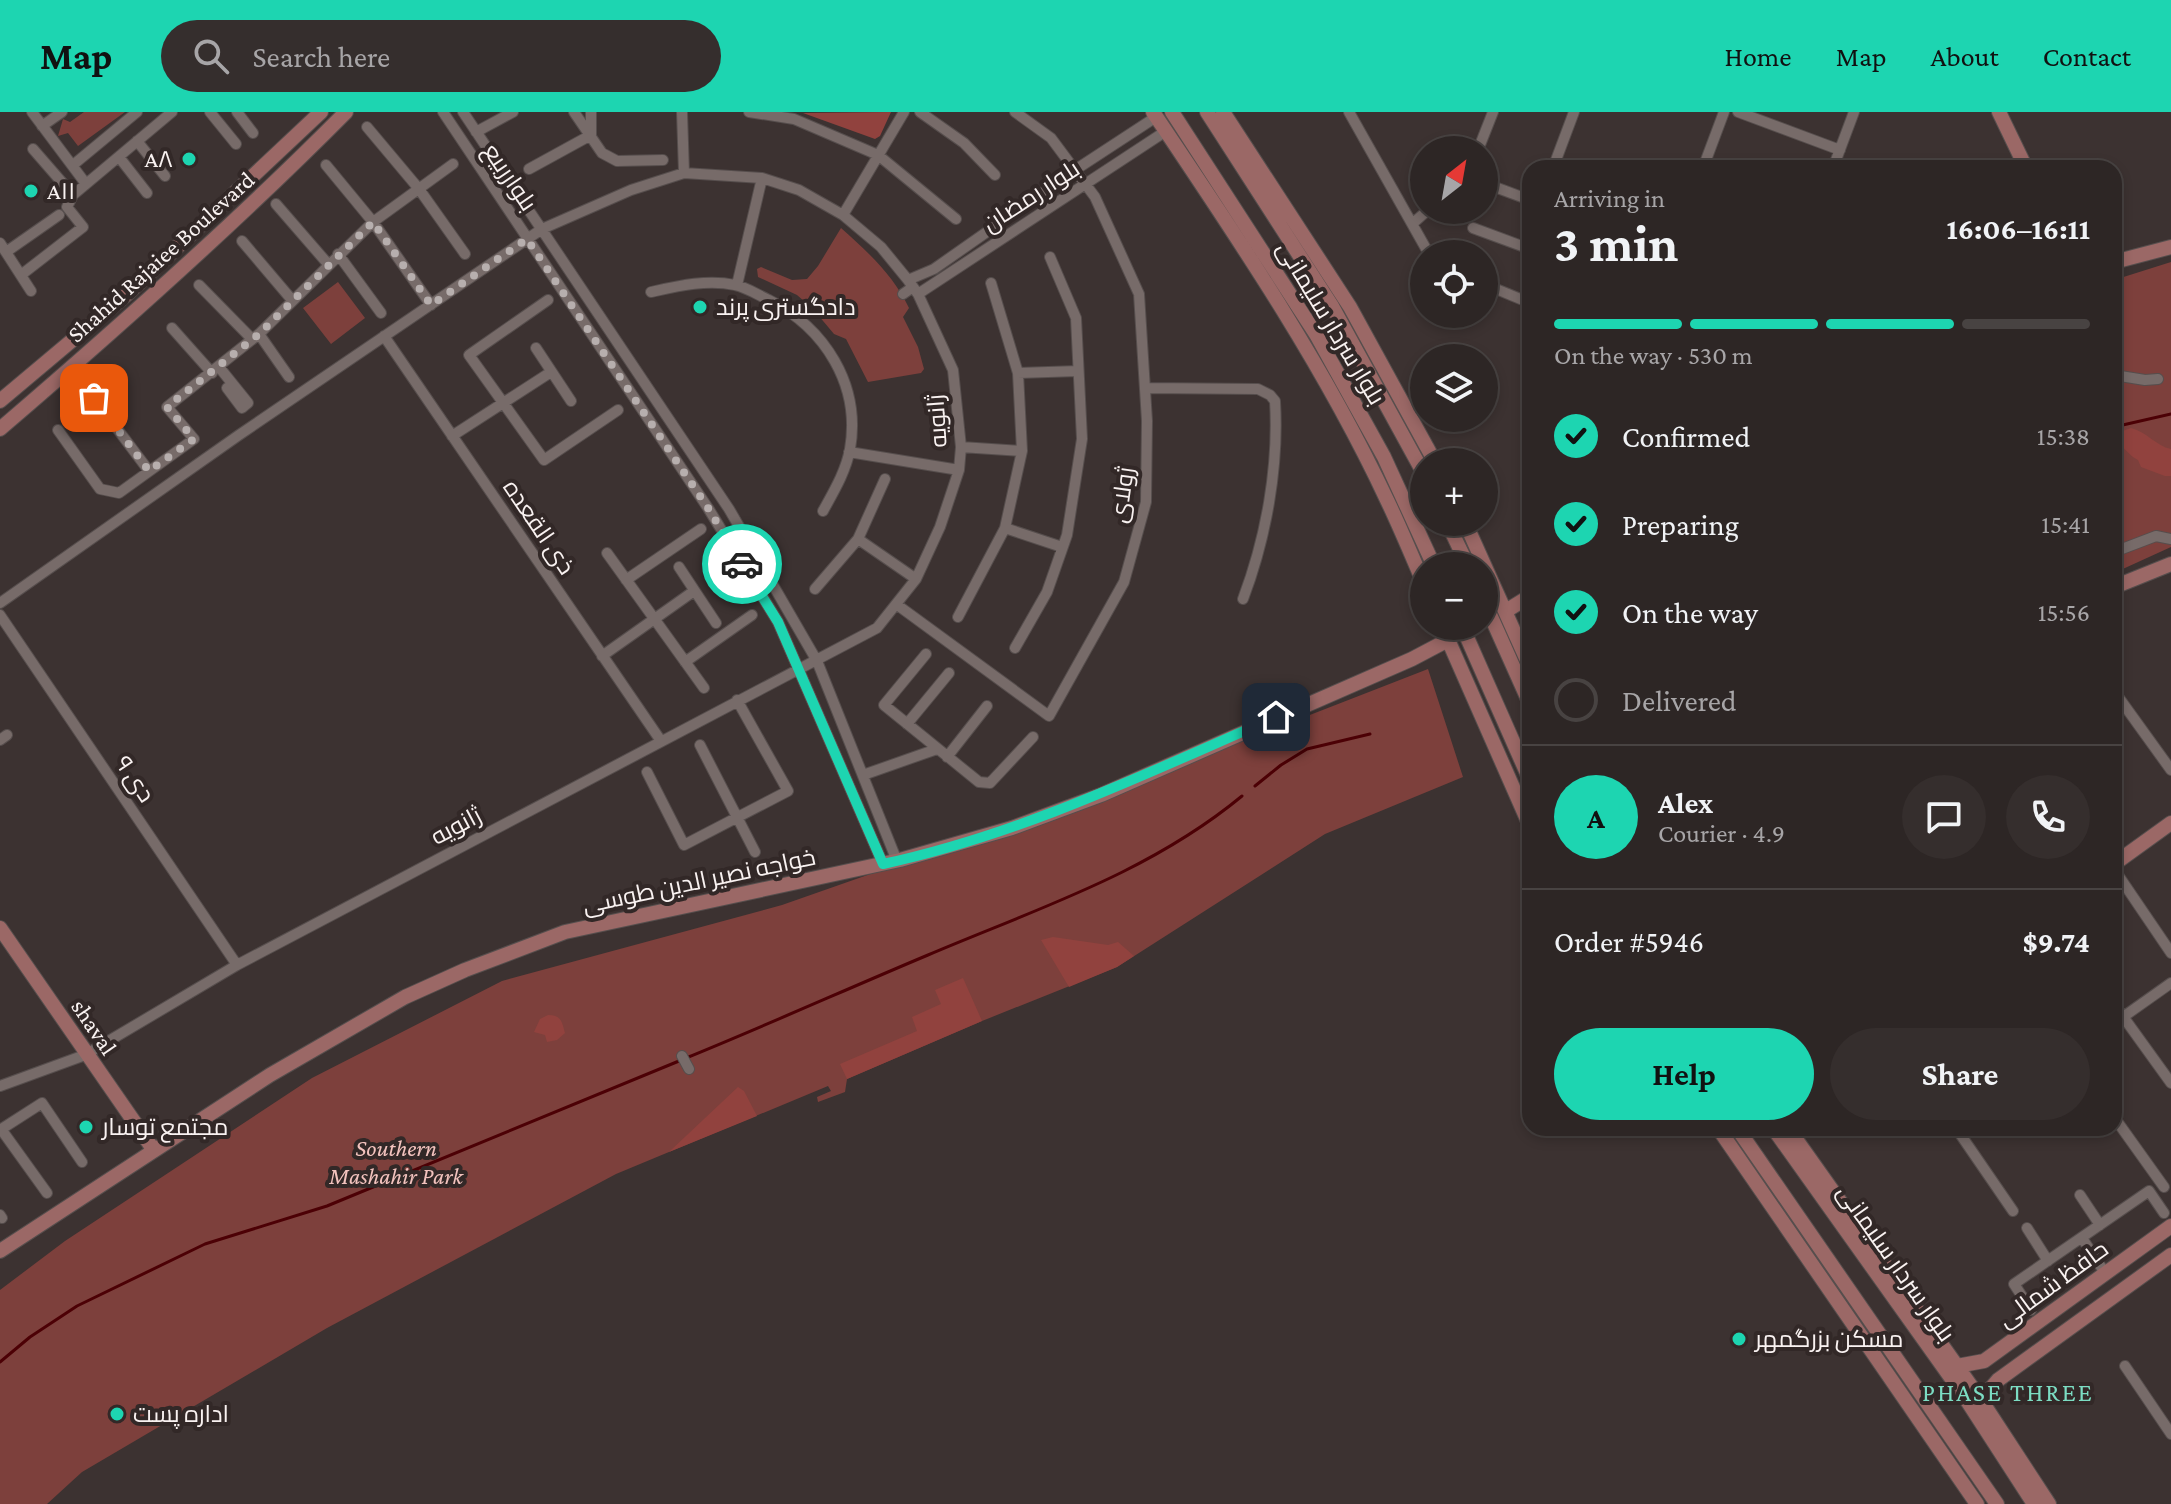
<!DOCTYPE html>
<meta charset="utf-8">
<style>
:root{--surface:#2d2625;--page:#352e2d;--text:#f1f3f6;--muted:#a7a5a7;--line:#484342;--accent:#1dd5b1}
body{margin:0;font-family:"Crimson Pro",Cairo,serif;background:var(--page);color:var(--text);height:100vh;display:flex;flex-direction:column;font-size:30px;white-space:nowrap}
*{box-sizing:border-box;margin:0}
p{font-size:26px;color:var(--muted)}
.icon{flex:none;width:44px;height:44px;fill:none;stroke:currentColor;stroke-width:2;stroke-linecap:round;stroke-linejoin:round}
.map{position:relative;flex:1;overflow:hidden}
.details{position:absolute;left:1522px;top:48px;width:600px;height:976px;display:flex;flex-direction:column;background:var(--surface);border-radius:24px;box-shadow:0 4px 12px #0003,0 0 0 2px var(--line)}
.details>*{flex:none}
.needle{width:52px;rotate:31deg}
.tools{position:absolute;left:1410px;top:24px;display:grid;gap:16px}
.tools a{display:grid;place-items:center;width:88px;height:88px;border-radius:50%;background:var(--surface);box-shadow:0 4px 12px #0003,0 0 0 2px var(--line);font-size:40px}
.pin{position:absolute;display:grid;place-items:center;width:68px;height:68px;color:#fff;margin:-34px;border-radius:16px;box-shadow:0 4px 12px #0006}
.courier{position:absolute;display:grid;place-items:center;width:80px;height:80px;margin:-40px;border:6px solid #1dd5b1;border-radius:50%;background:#fff;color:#222;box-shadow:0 2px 10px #0007}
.summary em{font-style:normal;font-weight:700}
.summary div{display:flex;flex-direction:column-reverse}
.summary{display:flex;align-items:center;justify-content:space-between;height:136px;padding:0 32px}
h1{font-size:52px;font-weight:700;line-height:60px}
.bar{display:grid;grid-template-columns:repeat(4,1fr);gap:12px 8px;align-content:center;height:96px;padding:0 32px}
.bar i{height:10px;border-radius:6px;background:var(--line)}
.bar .on{background:var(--accent)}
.bar p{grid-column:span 4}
.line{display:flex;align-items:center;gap:20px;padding:0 32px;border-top:2px solid var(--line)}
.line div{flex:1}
.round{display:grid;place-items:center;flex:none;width:84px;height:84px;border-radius:42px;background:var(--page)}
ol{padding:0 32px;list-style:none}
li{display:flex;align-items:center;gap:24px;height:88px}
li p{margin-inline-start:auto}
li .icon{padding:8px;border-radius:50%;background:var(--accent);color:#111;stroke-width:4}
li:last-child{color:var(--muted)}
li i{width:44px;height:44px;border:4px solid var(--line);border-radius:50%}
.primary-button{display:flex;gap:16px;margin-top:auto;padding:16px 32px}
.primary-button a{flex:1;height:92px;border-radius:48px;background:var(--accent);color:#111;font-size:32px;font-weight:700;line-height:92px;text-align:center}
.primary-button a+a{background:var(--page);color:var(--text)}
header{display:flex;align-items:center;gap:48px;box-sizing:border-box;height:112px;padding:0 40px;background:var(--accent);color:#111}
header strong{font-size:38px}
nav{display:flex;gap:44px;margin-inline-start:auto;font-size:28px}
.search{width:560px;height:72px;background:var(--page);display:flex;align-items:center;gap:20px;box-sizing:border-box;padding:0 28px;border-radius:44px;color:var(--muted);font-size:30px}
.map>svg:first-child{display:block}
.green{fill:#7d403c}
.forest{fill:#91423e}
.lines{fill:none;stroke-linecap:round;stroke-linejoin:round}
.stream{stroke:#4c0005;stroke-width:3}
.street-casing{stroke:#564e4d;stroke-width:12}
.secondary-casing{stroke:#564e4d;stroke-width:16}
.street{stroke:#776b69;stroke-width:10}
.secondary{stroke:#9b6866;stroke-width:14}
.done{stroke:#b7afae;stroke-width:8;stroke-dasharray:0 14.4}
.route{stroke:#1dd5b1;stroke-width:10}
.poi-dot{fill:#1dd5b1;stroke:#322827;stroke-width:3}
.labels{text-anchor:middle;stroke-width:8;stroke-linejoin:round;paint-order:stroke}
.poi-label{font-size:24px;fill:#f9f2f1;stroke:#322827;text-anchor:start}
.street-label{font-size:24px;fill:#f9f2f1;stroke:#322827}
.park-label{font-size:24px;font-style:italic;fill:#f3c3be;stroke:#322827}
.neighbourhood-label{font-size:26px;letter-spacing:2px;fill:#7cddc3;stroke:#322827}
</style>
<header>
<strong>Map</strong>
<div class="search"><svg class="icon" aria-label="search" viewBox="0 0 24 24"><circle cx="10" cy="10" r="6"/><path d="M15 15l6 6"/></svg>Search here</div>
<nav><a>Home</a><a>Map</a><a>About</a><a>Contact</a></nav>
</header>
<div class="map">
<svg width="2171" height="1392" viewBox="0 0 2171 1392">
<rect width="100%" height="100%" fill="#3c3231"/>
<path class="green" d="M 84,0 L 125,0 L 78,34 L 68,21 L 58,24 L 63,7 L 70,10 Z
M 841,116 C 867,139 894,164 909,196 L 903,205 L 918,235 L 924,257 L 921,261 L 868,270 L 846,227 L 834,222 L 813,197 L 797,183 L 758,165 L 757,157 L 761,155 L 792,168 L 807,167 L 818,154 Z
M 2171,150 L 2171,435 L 2114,461 L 2114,168 Z
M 338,170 L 365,206 L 331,232 L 303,196 Z
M 1428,557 L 1463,665 L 1325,722 L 1117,855 L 982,909 L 847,967 L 845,980 L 818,990 L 817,985 L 831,979 L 828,974 L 616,1062 L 327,1216 L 82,1360 L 47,1392 L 0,1392 L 0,1178 L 65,1129 L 312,966 L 502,869 L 782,793 L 1179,654 Z"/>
<path class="forest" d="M 891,0 L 880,24 L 875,27 L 803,1 Z
M 2131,316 C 2147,320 2156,334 2171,337 L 2171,364 L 2165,364 L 2141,355 L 2138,348 C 2128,343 2124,334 2114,329 L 2114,322 Z
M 1053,825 L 1108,833 L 1118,830 L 1134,844 L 1117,855 L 1069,875 L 1041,828 Z
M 963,866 L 982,909 L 847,967 L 840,952 L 917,919 L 912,905 L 941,892 L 935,878 Z
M 548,903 C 562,903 562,911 565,921 L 557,928 L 547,930 L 545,923 L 534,920 L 540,907 Z
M 738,975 L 744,979 L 757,1004 L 669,1040 Z"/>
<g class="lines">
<path class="stream" d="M 2114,315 L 2171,302
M 1255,674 L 1281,653 L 1307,637 L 1370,622
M 686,946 C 767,913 847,877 928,843 C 1036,797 1149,761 1242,684
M 0,1250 L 30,1225 L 77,1194 L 205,1132 L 327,1094 L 679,949"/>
<defs>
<path id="street" d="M 32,0 L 86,72
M 210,0 L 236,32
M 237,0 L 253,21
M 443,0 L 708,396 L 778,510 L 883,752
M 463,0 L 729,397 L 817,549 L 897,749
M 574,0 L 602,41 L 617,49 L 663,48
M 682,0 L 684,61
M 749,0 L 794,7 L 878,43 L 956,107
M 920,0 L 964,31 L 995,63
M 1349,0 L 1429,142
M 1738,0 L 1840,38
M 42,14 L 62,0
M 367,15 L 419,77 L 465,142
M 476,20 L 513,0
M 137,29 L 165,64
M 33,37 L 73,83
M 1478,38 L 1493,0
M 119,45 L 147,81
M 73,53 L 137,0
M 326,53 L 373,110 L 431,193
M 1553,56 L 1574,0
M 1703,56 L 1724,0
M 1833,56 L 1854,0
M 529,57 L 591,23 L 591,0
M 1484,71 L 1530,88
M 276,92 L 328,152
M 843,103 L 904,0
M 1412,112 L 1428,98
M 1473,116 L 1530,137
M 242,129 L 292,188
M 0,131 L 31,179
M 6,140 L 59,103
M 338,142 L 381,201
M 21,163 L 83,115 L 67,95 L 73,83 L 172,0
M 908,168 L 934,157 L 1075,58 L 1156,5
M 1484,172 L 1530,191
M 199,173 L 252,227
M 737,173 L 762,66
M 651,180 C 678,174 707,167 735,173 C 746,175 758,183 769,188 C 825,216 861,273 850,337 C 846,359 834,379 823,399
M 903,182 L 913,175
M 918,182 L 1166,19
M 548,188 L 469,243 L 544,348 L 618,298
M 172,216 L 212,261
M 259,222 L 289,265
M 384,224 L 661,629
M 536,236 L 571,289
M 219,255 L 248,291 L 242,296 L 227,276
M 1018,261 L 1078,259
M 2114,263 L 2145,268 L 2158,267
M 1145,276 L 1258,277 L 1270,283 L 1275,289 C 1279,355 1266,426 1243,487
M 94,286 L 149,359
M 58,318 L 100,377 L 119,381 L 194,327 L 167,295 L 259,222 L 373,110 L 453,52
M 452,324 L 551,260
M 961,335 L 1022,339
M 849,340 L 959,358
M 1005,416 L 1062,435
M 858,427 L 916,467
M 2114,440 L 2156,424 L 2171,427
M 607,441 L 704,576
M 679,455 L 716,511
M 626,468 L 701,417
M 815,477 L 858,427 L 885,367
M 0,491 L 239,323 L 542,117 L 631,78 L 684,61 L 762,66 L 799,78 L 843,103 L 881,135 L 908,168 L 918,182 L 953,258 L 961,335 L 959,358 L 940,415 L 916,467 L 877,516 L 237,853 L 85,943 L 0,974
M 896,492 L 1049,604 L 1124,470 L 1146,390 L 1147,309 L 1139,182 L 1095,85 L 1051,26 L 1015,0
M 0,503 L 237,853
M 958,505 L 1005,416 L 1022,339 L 1018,261 L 991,171
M 1015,536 L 1047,480 L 1067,423 L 1082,327 L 1076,206 L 1050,145
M 926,542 L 884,593 L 979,670 L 990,671 L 1033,625
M 602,544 L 694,479
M 685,550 L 752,503
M 2114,579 L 2171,658
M 907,612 L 949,561
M 0,628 L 7,623
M 700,633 L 755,740
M 947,645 L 987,594
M 647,660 L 684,733 L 788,679 L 737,588
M 863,663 L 937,637
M 2114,757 L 2171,841
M 2114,892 L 2171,971
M 2123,905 L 2171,871
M 682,944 L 689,957
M 2114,1005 L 2164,1075
M 1956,1016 L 2013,1099
M 1,1017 L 47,1081
M 0,1018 L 42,991 L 82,1050
M 2080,1083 L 2100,1113
M 0,1103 L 2,1106
M 2027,1116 L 2048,1149
M 2082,1126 L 2105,1161
M 2031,1198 L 2014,1172 L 2149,1079 L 2164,1101
M 2125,1254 L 2171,1322"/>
<path id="secondary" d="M 1153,0 C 1237,125 1323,251 1387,388 C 1400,415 1412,444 1424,472
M 1172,0 L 1317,224 L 1384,345 L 1434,454
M 1207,0 L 1332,194 L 1424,362
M 1223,0 L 1350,195 L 1435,350
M 1999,0 L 2026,56
M 2114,150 L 2171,135
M 0,289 L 126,183 L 321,0
M 0,317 C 119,215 236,111 346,0
M 1447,410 L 1468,454
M 1465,410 L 1530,555
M 2114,475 L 2171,452
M 1484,489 L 1530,592
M 1506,499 L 1530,484
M 1442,514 L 1530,714
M 1462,514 L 1530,668
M 2114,752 L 2171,711
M 0,816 L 153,1037
M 1718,1016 L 1977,1392
M 1737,1016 L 1997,1392
M 1773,1016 L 1964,1284 L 2034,1392
M 1788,1016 L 1981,1288 L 2049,1392
M 0,1139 L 270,963 L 405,885 L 465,858 L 565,820 L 900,748 L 1012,716 L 1101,683 L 1412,547 L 1448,528
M 1957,1254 L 1984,1249 L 2171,1114
M 1981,1288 L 1998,1268 L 2171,1143"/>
</defs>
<use href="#street" class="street-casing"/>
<use href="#secondary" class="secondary-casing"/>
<use href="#street" class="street"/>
<use href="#secondary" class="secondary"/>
</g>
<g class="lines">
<path class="done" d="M 94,286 L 149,359 L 194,327 L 167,295 L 259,222 L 373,110 L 431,193 L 527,127 L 708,396 L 742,452"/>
<path class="route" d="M 742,452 L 778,510 L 883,752 C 1022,722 1147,661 1276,605"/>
</g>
<g class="poi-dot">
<circle cx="189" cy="47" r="8"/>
<circle cx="31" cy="79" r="8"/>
<circle cx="700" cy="195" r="8"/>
<circle cx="86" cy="1015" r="8"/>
<circle cx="1739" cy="1227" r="8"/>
<circle cx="117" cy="1302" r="8"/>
</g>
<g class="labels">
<g class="poi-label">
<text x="173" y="55" text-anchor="end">A۸</text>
<text x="47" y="87">A۱۱</text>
<text x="716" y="203">دادگستری پرند</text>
<text x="102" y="1023">مجتمع توسار</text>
<text x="1755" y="1235">مسکن بزرگمهر</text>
<text x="133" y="1310">اداره پست</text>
</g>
<g class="street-label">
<text transform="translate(510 65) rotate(56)" y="8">بلوارربیع</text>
<text transform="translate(1031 84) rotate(-33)" y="8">بلوار رمضان</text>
<text transform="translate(161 145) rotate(-42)" y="8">Shahid Rajaiee Boulevard</text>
<text transform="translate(1331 211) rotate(59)" y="8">بلوار سردار سلیمانی</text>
<text transform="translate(937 309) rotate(-94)" y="8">ژانویه</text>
<text transform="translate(1122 383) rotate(-82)" y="8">ژولای</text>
<text transform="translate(539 415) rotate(56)" y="8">ذی القعده</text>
<text transform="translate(135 667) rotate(56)" y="8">۹ دی</text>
<text transform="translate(456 714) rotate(-28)" y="8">ژانویه</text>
<text transform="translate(699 769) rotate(-12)" y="8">خواجه نصیر الدین طوسی</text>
<text transform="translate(94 915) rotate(56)" y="8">shaval</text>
<text transform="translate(1896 1151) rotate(55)" y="8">بلوار سردار سلیمانی</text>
<text transform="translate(2053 1172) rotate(-36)" y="8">حافظ شمالی</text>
</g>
<g class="park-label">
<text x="396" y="1044">Southern<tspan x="396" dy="28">Mashahir Park</tspan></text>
</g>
<g class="neighbourhood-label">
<text x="2008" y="1289">PHASE THREE</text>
</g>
</g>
</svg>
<div class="tools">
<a><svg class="needle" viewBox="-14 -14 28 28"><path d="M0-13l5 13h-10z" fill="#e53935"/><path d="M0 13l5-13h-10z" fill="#a7a5a7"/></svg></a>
<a><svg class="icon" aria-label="locate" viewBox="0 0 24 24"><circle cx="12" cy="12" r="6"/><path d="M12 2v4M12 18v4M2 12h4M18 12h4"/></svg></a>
<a><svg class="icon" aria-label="layers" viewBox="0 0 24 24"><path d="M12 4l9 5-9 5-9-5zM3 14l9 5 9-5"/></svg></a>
<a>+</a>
<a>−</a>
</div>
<div class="pin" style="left:94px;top:286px;background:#ea580c"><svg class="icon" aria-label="bag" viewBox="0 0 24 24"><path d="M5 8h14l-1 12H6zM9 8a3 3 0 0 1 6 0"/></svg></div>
<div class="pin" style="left:1276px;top:605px;background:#1f2937"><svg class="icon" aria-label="home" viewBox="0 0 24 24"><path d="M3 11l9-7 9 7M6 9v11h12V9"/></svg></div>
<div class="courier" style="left:742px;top:452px"><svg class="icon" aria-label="car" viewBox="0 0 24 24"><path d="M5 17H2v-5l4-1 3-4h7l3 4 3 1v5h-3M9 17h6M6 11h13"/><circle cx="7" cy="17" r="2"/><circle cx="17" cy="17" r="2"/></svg></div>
<section class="details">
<div class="summary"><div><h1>3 min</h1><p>Arriving in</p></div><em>16:06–16:11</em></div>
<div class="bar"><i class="on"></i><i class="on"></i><i class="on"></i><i></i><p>On the way · 530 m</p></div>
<ol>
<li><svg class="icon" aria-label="check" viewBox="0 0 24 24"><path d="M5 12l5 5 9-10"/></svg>Confirmed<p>15:38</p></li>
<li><svg class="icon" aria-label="check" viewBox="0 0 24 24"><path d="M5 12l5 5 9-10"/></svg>Preparing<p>15:41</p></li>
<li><svg class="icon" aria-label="check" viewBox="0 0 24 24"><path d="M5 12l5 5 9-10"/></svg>On the way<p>15:56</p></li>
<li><i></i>Delivered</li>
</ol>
<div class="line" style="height:144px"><b class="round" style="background:var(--accent);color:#111">A</b><div><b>Alex</b><p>Courier · 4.9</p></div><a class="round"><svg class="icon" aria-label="chat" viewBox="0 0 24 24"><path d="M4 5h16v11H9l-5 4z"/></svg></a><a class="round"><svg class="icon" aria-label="phone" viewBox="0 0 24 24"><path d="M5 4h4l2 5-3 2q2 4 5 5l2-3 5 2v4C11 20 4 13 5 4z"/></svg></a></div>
<div class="line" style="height:104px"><div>Order #5946</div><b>$9.74</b></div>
<div class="primary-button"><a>Help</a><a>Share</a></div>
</section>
</div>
